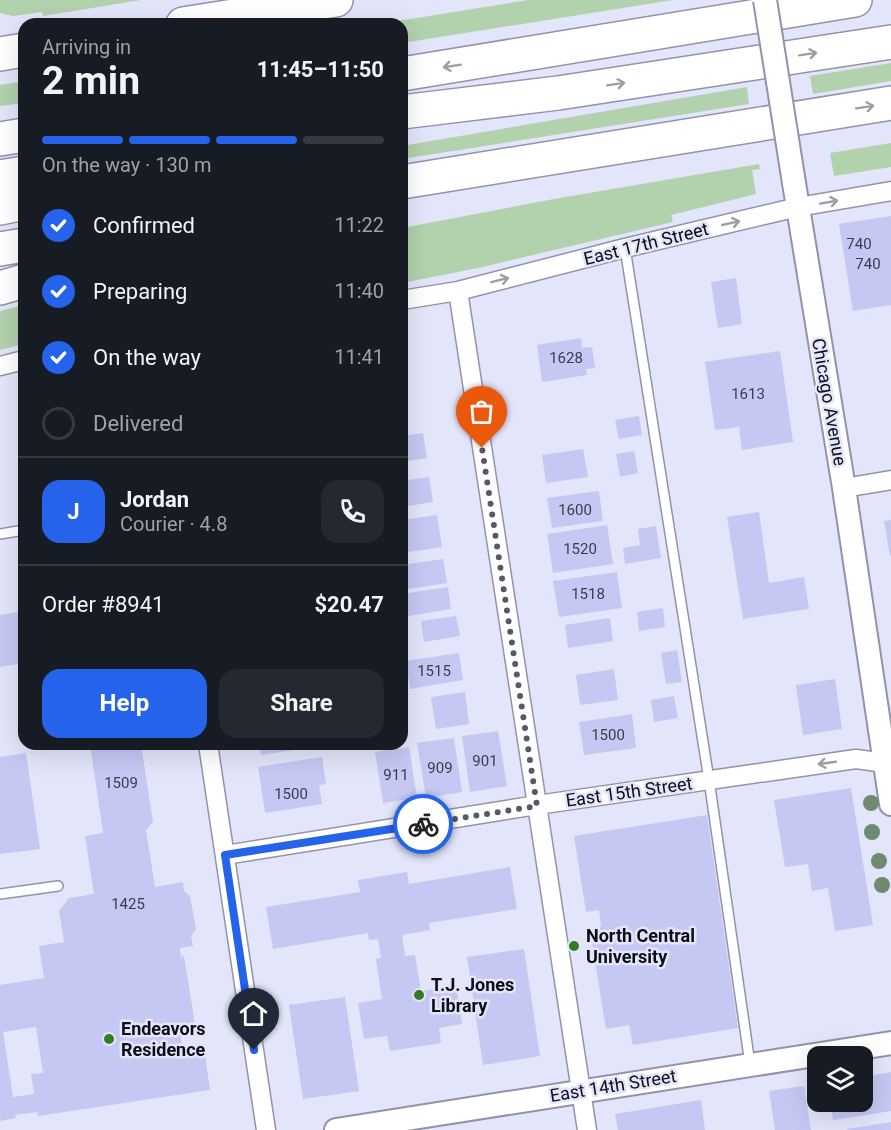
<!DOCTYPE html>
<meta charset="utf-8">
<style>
:root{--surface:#171b24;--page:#242831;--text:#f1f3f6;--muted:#9ea1a6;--line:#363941;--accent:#2563eb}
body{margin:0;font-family:Roboto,sans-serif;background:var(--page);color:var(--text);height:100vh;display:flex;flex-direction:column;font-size:22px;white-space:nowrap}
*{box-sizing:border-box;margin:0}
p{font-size:20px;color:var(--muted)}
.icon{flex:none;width:33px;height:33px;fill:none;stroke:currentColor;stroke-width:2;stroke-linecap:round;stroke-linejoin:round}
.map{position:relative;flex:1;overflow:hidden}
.details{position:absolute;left:18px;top:18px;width:390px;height:732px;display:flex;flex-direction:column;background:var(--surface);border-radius:18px;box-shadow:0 6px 24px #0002}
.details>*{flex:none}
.buttons{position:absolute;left:807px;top:1046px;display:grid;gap:12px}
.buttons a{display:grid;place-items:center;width:66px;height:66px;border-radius:12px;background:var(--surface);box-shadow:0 6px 24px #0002;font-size:30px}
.pin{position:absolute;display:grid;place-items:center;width:51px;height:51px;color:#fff;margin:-62px -26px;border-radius:50% 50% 50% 0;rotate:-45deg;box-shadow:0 0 6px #0007}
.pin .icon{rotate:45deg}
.courier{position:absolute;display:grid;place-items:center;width:60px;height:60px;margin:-30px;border:4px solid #2563eb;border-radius:50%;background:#fff;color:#222;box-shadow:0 2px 8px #0007}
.overview em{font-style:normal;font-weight:700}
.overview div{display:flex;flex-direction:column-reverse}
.overview{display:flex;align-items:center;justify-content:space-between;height:102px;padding:0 24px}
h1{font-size:39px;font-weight:700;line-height:45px}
.bar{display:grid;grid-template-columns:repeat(4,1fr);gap:9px 6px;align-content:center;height:72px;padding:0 24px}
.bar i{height:8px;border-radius:4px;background:var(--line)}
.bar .on{background:var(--accent)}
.bar p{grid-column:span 4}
.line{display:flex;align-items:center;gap:15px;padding:0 24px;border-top:2px solid var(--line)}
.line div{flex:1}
.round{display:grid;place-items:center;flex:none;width:63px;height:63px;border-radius:18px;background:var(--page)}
ol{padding:0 24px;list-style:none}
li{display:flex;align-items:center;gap:18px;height:66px}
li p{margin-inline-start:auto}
li .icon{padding:6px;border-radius:50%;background:var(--accent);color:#fff;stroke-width:4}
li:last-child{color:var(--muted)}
li i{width:33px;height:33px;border:3px solid var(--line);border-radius:50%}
.action{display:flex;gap:12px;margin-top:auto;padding:12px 24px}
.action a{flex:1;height:69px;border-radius:18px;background:var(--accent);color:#fff;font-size:24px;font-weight:700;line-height:69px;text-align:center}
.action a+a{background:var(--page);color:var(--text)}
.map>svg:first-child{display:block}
.green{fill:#b2d1ad}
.building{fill:#c5c8f3;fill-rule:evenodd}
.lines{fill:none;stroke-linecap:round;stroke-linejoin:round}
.service-casing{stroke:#9193ac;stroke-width:12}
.minor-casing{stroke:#9193ac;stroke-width:21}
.tertiary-casing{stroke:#9193ac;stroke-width:26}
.motorway-casing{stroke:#9193ac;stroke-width:36}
.service{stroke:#fff;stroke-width:9}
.minor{stroke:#fff;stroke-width:18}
.tertiary{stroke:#fff;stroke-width:22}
.motorway{stroke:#fff;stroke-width:33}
.tertiary-bridge-casing{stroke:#9193ac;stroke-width:26;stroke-linecap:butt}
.tertiary-bridge{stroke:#fff;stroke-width:22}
.tree{fill:#6e8b72}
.oneway{stroke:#9e9ea2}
.done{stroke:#585966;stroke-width:6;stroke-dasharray:0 10.8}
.route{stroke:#2563eb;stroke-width:8}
.poi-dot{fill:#327d24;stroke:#e3e5fa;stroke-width:2}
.labels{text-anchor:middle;stroke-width:5;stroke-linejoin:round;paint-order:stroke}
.number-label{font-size:15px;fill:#3b3c4d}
.street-label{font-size:18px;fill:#0d0d16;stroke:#e3e5fa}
.poi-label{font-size:18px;font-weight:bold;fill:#0d0d16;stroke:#e3e5fa;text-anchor:start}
</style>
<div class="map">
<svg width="891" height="1130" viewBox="0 0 891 1130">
<rect width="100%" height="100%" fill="#e3e5fa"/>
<path class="green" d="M 0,0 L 141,0 L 43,16 L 42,12 L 13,16 L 0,13 Z
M 528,0 L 673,0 L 402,43 L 402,24 L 379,24 Z
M 891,63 L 891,81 L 813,94 L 810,76 Z
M 24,81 L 24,103 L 0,106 L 0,85 Z
M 747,87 L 749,104 L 402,159 L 402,146 Z
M 891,143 L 891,167 L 834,176 L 830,153 Z
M 759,164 L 760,169 L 752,170 L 756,194 L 671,215 L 673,222 L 478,268 L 402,283 L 402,228 L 554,199 Z
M 24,305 L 24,344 L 0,350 L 0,311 Z"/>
<path class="building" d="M 891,216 L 891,305 L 853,311 L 839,224 Z
M 736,278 L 742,324 L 718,328 L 711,282 Z
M 581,338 L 582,348 L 592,347 L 595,368 L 586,369 L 587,375 L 542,382 L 537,345 Z
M 402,343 L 404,343 L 408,370 L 402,371 Z
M 780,351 L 793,442 L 742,450 L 739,427 L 715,430 L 705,362 Z
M 639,416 L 642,435 L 619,439 L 615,420 Z
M 423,433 L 427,458 L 402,462 L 402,436 Z
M 583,449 L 588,477 L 546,483 L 542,455 Z
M 634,451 L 638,473 L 620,477 L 616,454 Z
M 429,477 L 433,502 L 402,507 L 402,481 Z
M 599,491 L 603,521 L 552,528 L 547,498 Z
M 759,512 L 769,583 L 804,577 L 809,609 L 743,619 L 727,517 Z
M 437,515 L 442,547 L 402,553 L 402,520 Z
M 891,520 L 891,555 L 890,556 L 884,521 Z
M 607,525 L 613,564 L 553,573 L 547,534 Z
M 656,526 L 661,558 L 625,564 L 623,548 L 640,545 L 638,529 Z
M 443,559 L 447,583 L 402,590 L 402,565 Z
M 617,572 L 622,608 L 559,617 L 553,581 Z
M 448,587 L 451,609 L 403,617 L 402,594 Z
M 663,608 L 665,627 L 639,631 L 637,612 Z
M 24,611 L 24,663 L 0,667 L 0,615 Z
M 456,616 L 460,636 L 424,642 L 421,621 Z
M 610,618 L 613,641 L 568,648 L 565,625 Z
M 677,650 L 682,682 L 666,684 L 661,653 Z
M 459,653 L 463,680 L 410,689 L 406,661 Z
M 614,669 L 618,700 L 580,705 L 576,675 Z
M 835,679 L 842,729 L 803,735 L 796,685 Z
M 465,692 L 469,724 L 436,729 L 431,697 Z
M 674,696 L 678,718 L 654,722 L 651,700 Z
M 632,714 L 636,748 L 584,755 L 579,722 Z
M 498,731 L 507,786 L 470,792 L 462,736 Z
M 454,738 L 462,792 L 426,798 L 417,743 Z
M 90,744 L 141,744 L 153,822 L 146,830 L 155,887 L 183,882 L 184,891 L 190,896 L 196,929 L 191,936 L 193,946 L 180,948 L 181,957 L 184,956 L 196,1030 L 180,1032 L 183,1050 L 204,1047 L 210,1090 L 38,1116 L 37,1112 L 15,1115 L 16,1118 L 0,1121 L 0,985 L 44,978 L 39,946 L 64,942 L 59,911 L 69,898 L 94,894 L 85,836 L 103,833 ZM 36,1027 L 43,1073 L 31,1074 L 34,1094 L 13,1097 L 3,1032 Z
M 259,744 L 314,744 L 314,747 L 261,755 Z
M 409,747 L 417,798 L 383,803 L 375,752 Z
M 26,753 L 40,849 L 0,854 L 0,757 Z
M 322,757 L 326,784 L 319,785 L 322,804 L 265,813 L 258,767 Z
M 851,788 L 873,925 L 835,931 L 828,888 L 812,891 L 808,864 L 785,867 L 774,800 Z
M 707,815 L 738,1028 L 633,1045 L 629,1025 L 606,1029 L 592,943 L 601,925 L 599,910 L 586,912 L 574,836 Z
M 510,867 L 517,909 L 429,923 L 430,930 L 402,935 L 405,956 L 415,955 L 421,991 L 456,985 L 462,1024 L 439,1028 L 441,1043 L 390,1051 L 387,1036 L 364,1039 L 358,1003 L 382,999 L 376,959 L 381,958 L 378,939 L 369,940 L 368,933 L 273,949 L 266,907 L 360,892 L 358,880 L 407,872 L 409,884 Z
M 524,949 L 540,1056 L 483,1065 L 467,957 Z
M 345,997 L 359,1091 L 303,1099 L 289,1005 Z
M 891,1072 L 891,1111 L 833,1120 L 830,1101 L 862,1101 L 862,1077 Z
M 804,1086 L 811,1130 L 775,1130 L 769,1091 Z
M 701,1100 L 705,1130 L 618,1130 L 615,1114 Z
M 891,1122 L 891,1130 L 848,1130 L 847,1129 Z"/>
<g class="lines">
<defs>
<path id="service" d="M 625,248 L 709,780 L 750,1064
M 0,534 L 24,530
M 0,894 L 58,886"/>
<path id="minor" d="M 458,291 L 587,1130
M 402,300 L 458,291 L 625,248 L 798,207 L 891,191
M 0,366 L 24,360
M 844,488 L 891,480
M 208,744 L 266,1130
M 225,855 L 537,805 L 856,759 L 885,763"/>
<path id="tertiary" d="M 794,183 L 844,488 L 891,804
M 336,1130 L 891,1043"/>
<path id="motorway" d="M 183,24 L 336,0
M 0,54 L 24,50
M 402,74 L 855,0
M 402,112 L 558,93 L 891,42
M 0,139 L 24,135
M 0,177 L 24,173
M 402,182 L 891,103
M 0,208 L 24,203
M 0,249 L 24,245
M 0,288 L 24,281"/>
</defs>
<use href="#service" class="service-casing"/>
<use href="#minor" class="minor-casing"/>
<use href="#tertiary" class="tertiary-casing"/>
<use href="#motorway" class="motorway-casing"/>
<use href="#service" class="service"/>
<use href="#minor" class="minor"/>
<use href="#tertiary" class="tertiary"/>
<use href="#motorway" class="motorway"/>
<defs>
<path id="tertiary-bridge" d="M 765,0 L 794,183"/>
</defs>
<use href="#tertiary-bridge" class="tertiary-bridge-casing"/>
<use href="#tertiary-bridge" class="tertiary-bridge"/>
</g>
<g class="tree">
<circle cx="871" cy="803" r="8"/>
<circle cx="872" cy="832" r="8"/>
<circle cx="879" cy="861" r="8"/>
<circle cx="882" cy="885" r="8"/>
</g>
<defs><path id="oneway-shaft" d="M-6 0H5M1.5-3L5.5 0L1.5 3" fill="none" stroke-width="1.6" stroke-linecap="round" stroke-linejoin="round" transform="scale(1.5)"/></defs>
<g class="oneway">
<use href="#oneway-shaft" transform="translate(808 54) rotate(-9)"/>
<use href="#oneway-shaft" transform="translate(452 66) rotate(171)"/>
<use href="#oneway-shaft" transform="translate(616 84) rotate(-9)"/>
<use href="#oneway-shaft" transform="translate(865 107) rotate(-9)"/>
<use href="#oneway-shaft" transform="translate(829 202) rotate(-10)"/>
<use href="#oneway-shaft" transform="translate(731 223) rotate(-13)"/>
<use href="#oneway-shaft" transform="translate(500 280) rotate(-14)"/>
<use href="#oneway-shaft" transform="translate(827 763) rotate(172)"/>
</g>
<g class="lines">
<path class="done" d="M 423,824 L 537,806 L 482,448"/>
<path class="route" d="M 254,1050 L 225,855 L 423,824"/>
</g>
<g class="poi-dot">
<circle cx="574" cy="946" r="6"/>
<circle cx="419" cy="995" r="6"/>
<circle cx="109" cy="1039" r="6"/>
</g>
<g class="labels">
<g class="number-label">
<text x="859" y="249">740</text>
<text x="868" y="269">740</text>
<text x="566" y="363">1628</text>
<text x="748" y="399">1613</text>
<text x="575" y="515">1600</text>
<text x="580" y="554">1520</text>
<text x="588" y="599">1518</text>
<text x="434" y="676">1515</text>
<text x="608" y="740">1500</text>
<text x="485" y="766">901</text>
<text x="440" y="773">909</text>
<text x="396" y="780">911</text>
<text x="121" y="788">1509</text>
<text x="291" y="799">1500</text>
<text x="128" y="909">1425</text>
</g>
<g class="street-label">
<text transform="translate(646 244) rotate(-14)" y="6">East 17th Street</text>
<text transform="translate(829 402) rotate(80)" y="6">Chicago Avenue</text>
<text transform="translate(629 792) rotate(-8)" y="6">East 15th Street</text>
<text transform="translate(613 1086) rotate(-9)" y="6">East 14th Street</text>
</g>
<g class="poi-label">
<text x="586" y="942">North Central<tspan x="586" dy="21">University</tspan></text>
<text x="431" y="991">T.J. Jones<tspan x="431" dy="21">Library</tspan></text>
<text x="121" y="1035">Endeavors<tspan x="121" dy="21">Residence</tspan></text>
</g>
</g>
</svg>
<div class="buttons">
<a><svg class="icon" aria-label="layers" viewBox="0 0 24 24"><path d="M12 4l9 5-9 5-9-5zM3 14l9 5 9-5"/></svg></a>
</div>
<div class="pin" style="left:482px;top:448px;background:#ea580c"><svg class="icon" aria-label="bag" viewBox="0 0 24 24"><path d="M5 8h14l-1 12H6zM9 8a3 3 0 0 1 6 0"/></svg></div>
<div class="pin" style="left:254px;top:1050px;background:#1f2937"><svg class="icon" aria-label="home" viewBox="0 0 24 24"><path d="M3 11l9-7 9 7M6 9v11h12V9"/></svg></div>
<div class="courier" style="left:423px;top:824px"><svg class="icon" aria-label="bike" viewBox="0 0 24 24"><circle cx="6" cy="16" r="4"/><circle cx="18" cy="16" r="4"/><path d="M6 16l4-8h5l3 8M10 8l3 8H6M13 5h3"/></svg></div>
<section class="details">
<div class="overview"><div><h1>2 min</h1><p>Arriving in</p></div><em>11:45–11:50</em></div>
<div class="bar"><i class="on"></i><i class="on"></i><i class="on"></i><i></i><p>On the way · 130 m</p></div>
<ol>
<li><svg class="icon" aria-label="check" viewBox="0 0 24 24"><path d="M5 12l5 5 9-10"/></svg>Confirmed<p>11:22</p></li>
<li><svg class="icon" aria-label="check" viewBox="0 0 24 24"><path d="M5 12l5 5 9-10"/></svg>Preparing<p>11:40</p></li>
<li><svg class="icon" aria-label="check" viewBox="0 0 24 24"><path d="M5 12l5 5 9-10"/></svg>On the way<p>11:41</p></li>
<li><i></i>Delivered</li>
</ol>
<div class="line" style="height:108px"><b class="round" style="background:var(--accent);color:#fff">J</b><div><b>Jordan</b><p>Courier · 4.8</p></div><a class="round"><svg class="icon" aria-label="phone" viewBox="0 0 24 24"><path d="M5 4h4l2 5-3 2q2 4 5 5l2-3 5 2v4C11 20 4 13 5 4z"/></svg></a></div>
<div class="line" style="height:78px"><div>Order #8941</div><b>$20.47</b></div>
<div class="action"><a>Help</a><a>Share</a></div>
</section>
</div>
